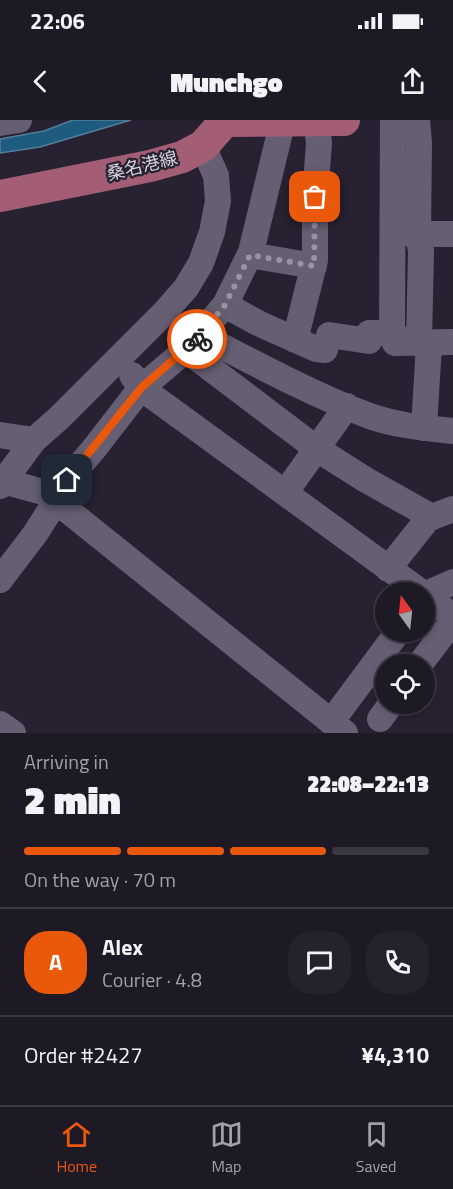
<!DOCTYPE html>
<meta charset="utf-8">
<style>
:root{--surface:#1d1925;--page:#25222d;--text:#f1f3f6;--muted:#a0a0a7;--line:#3b3842;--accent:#ea580c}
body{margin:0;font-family:"Titillium Web","Noto Sans JP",sans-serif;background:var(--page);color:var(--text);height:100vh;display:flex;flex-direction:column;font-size:22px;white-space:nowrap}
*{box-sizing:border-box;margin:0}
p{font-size:20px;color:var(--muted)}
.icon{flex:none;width:33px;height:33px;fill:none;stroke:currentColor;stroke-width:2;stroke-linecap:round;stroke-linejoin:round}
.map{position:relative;height:613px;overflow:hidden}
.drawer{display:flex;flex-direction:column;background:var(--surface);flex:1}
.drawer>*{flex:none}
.needle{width:39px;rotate:345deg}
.tools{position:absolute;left:375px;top:462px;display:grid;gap:12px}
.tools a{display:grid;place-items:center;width:60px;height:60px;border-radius:50%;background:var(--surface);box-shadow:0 3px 9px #0003,0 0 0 2px var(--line);font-size:30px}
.pin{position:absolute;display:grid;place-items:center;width:51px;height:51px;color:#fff;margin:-26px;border-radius:12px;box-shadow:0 3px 9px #0006}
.courier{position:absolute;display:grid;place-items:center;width:60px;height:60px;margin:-30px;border:4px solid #ea580c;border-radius:50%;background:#fff;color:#222;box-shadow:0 2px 8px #0007}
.overview em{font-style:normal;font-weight:800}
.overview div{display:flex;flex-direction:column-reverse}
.overview{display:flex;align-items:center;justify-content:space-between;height:102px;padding:0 24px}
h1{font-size:39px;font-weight:800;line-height:45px}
.bar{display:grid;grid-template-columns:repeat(4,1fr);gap:9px 6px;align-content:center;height:72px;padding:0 24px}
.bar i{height:8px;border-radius:4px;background:var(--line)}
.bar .current{background:var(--accent)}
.bar p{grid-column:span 4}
.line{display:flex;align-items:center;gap:15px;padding:0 24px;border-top:2px solid var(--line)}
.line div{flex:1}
.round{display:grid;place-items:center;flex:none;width:63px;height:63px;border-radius:24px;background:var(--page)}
.status{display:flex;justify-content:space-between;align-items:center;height:42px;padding:0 30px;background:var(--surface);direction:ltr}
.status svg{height:16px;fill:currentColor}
header{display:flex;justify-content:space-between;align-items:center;height:78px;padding:0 24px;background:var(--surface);font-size:27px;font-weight:800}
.tab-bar{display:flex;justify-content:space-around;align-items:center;height:84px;border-top:2px solid var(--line);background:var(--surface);font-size:16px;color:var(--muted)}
.tab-bar a{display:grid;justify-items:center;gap:3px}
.tab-bar .current{color:var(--accent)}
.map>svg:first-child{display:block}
.water{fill:#1d5c7f;stroke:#547f9c;stroke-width:1.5}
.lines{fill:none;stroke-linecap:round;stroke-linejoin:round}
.minor{stroke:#665e72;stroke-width:26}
.major{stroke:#a35e76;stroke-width:32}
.done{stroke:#9994a1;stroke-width:6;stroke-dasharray:0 10.8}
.route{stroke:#ea580c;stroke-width:8}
.labels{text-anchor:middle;stroke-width:4.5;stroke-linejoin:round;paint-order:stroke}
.street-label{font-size:18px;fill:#d6d2de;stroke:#272131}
</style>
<div class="status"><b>22:06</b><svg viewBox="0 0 49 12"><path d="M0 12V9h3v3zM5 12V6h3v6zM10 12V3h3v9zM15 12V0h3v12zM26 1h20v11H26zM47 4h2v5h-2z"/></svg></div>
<header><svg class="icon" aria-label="back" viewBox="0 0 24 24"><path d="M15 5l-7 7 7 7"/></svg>Munchgo<svg class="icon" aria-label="share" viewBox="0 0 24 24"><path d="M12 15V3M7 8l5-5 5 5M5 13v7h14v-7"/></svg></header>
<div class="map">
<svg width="453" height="613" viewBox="0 0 453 613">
<rect width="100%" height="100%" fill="#272131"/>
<path class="water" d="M 73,0 L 131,0 L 40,27 L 0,33 L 0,19 L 44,11 Z"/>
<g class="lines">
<path class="minor" d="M 393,0 L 392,213 L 395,214 L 395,223 L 453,222
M 417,0 L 419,23 L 418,114 L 421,131 L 419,223
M 0,3 L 19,0
M 401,113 L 453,114
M 250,135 L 314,146
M 225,185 L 258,203 L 316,229 L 325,230 L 329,215 L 369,221 L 369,213 L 392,213
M 200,215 C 255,243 309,273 367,295 C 392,305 426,308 453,311
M 295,220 L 315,140 L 315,77 L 319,23 L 316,0
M 186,230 L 317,329 L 366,360 L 432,397 L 453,389
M 132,255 L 141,268 L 421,472
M 424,308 L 429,224
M 0,315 L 34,320
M 3,361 L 54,375
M 0,366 L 34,320 L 59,298 L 163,194 L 186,168 L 201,143 L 212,112 L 218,81 L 216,56 L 203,26
M 285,373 L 347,286
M 56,381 L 345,613
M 388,449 L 427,400 L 432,397
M 0,460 L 35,414 L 56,381 L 54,375 L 93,330 L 141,268 L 186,230 L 225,185 L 251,132 L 283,0
M 424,475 L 453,496
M 424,475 L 453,462
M 420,544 L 453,501
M 380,599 L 391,584
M 331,602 L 398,512
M 0,604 L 13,613"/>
<path class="major" d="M 0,76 L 150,46 L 182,37 L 203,26 L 225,1 L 344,0"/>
</g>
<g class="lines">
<path class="done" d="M 197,219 L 225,185 L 250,135 L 314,146 L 315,77"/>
<path class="route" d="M 67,360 L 141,268 L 197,219"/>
</g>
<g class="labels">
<g class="street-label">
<text transform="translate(142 46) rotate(-14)" y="6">桑名港線</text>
</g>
</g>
</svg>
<div class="tools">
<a><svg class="needle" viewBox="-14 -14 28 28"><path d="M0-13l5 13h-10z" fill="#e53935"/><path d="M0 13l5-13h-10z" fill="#a0a0a7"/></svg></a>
<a><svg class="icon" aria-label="locate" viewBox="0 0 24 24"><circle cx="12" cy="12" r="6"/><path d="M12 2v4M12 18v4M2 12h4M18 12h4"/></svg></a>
</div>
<div class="pin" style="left:315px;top:77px;background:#ea580c"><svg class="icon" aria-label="bag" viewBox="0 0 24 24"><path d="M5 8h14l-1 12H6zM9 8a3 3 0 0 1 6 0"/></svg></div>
<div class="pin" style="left:67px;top:360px;background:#1f2937"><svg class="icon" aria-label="home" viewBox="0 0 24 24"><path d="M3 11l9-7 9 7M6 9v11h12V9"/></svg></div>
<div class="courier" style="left:197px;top:219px"><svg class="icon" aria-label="bike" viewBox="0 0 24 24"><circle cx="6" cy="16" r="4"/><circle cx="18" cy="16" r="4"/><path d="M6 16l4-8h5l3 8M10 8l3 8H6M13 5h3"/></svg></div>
</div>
<section class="drawer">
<div class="overview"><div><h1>2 min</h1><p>Arriving in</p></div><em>22:08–22:13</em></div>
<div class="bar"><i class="current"></i><i class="current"></i><i class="current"></i><i></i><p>On the way · 70 m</p></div>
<div class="line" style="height:108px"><b class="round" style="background:var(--accent);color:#fff">A</b><div><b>Alex</b><p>Courier · 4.8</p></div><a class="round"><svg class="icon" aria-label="chat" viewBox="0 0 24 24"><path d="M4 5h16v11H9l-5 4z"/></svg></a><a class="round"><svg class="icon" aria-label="phone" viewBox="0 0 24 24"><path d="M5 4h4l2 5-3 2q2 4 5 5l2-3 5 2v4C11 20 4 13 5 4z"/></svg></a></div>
<div class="line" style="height:78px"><div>Order #2427</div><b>¥4,310</b></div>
</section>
<nav class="tab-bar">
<a class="current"><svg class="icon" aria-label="home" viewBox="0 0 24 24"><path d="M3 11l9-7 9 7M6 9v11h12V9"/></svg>Home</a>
<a><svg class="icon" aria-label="map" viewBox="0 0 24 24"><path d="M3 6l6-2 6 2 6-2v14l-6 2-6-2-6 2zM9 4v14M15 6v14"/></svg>Map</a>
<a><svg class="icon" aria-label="saved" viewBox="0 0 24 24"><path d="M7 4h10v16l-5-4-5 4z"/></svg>Saved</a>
</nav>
